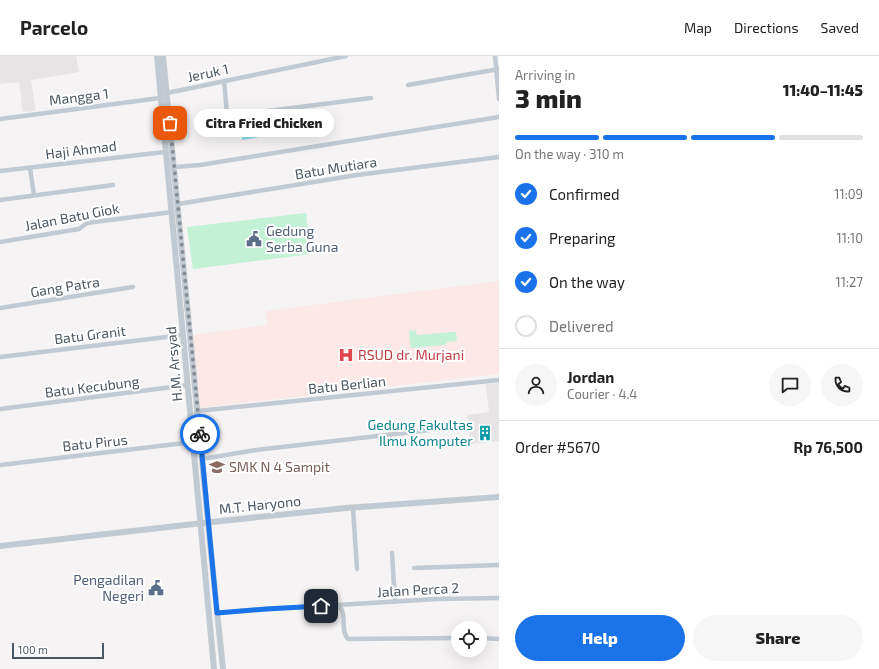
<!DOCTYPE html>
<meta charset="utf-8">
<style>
:root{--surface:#fff;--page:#f6f6f6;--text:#222;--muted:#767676;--line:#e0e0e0;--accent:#1a73e8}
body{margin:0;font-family:"Exo 2",sans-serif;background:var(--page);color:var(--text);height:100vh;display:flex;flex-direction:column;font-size:15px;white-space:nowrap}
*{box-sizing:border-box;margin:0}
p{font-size:13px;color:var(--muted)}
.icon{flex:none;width:22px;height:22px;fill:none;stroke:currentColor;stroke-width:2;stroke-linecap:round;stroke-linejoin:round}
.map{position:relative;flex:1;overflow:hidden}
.panel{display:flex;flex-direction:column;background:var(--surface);width:380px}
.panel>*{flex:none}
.buttons{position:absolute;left:451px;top:565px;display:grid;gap:8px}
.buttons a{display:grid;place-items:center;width:36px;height:36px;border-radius:50%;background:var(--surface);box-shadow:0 4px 16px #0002;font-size:20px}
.scale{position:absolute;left:12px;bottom:10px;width:92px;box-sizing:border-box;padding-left:4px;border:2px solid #4a5661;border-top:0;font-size:11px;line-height:14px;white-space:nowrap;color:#4a5661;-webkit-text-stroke:3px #fff;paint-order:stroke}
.pin{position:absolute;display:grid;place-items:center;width:34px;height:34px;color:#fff;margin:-17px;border-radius:8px;box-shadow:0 2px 6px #0006}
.courier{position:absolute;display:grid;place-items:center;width:40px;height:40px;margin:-20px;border:3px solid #1a73e8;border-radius:50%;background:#fff;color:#222;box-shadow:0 1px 5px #0007}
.bubble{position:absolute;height:28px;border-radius:14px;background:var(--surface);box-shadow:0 4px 16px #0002;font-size:13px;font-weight:800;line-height:28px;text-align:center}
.overview em{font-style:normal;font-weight:800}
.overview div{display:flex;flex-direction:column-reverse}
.overview{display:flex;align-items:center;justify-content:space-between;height:68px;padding:0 16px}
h1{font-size:26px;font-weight:800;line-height:30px}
.bar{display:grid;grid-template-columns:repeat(4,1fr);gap:6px 4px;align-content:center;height:48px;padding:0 16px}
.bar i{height:5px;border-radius:3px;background:var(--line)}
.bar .current{background:var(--accent)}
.bar p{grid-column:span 4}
.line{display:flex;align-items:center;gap:10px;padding:0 16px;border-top:1px solid var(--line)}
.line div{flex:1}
.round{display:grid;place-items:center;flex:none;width:42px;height:42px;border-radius:21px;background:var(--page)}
ol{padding:0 16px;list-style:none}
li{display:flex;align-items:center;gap:12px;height:44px}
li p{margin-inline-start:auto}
li .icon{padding:4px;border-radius:50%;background:var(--accent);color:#fff;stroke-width:4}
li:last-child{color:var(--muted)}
li i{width:22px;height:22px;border:2px solid var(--line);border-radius:50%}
.cta{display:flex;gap:8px;margin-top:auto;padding:8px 16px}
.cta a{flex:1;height:46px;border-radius:24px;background:var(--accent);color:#fff;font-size:16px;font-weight:800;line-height:46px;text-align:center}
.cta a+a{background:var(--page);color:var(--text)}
header{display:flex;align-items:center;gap:24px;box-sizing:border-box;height:56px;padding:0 20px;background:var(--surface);border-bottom:1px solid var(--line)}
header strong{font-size:19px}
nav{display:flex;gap:22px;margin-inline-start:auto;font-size:14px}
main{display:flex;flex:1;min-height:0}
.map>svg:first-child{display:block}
.education{fill:#e6e4e5}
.medical{fill:#fce8e6}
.green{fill:#c3f1d5}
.water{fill:#90daee}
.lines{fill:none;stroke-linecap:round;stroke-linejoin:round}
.minor{stroke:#c1cad2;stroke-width:4.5}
.tertiary{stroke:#c1cad2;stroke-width:6}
.done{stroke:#868d94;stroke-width:4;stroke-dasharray:0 7.2}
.route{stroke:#1a73e8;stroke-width:5}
.labels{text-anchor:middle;stroke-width:4;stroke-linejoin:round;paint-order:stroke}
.street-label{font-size:14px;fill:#4a5661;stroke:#fff}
.service-label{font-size:14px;fill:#4e5e75;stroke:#fff;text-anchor:start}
.health-label{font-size:14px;fill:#be3a42;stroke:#fff;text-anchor:start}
.culture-label{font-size:14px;fill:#0d838f;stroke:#fff;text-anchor:end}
.education-label{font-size:14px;fill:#785e54;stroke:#fff;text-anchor:start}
</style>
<header>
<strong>Parcelo</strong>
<nav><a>Map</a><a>Directions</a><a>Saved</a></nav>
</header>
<main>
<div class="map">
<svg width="499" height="613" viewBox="0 0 499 613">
<rect width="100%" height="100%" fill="#f5f3f3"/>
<path class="education" d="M 0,0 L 76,0 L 79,16 L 31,24 L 36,55 L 23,56 L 19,26 L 0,28 Z
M 499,327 L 499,385 L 470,388 L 467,359 L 489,356 L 486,328 Z"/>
<path class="medical" d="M 499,225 L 499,318 L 198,352 L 192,279 L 267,269 L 266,255 Z"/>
<path class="green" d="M 306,157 L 311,198 L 193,213 L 187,171 Z
M 415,274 L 416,275 L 417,279 L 454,276 L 456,276 L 457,285 L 448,286 L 445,289 L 413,292 L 411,292 L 409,276 L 409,275 Z"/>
<path class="water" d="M 269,58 L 272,79 L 242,84 L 240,62 Z"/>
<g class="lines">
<path class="minor" d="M 495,0 L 499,43
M 224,25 L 227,57 L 229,60 L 371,42
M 408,29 L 499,13
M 167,37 L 346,0
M 0,63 L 160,42
M 175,111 L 200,109 L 499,61
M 30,112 L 34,139
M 0,115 L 165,96
M 0,144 L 113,129
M 178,148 L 357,119 L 499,101
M 0,186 L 79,173 L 87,167 L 172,156
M 0,252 L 133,231
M 0,301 L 183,279
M 0,353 L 188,329
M 197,355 L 499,324
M 202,403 L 256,394 L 447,372
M 0,409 L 193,386
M 353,452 L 357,513
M 392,497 L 395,546
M 414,512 L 499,509
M 337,549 L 437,543 L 499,542
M 217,557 L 266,553 L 337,549 C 349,556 339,574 348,583 L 458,582
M 480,582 L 499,583"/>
<path class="tertiary" d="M 157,0 L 214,613
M 163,0 L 210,487 L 223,613
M 0,490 L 221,465 L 346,452 L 499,441"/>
</g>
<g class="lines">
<path class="done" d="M 170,67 L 200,378"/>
<path class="route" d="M 200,378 L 217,557 L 266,553 L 321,550"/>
</g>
<defs>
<symbol id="civic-bare" viewBox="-9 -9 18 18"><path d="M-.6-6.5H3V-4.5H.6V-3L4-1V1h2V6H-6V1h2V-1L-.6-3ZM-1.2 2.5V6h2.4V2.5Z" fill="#5c6f8a" stroke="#fff" stroke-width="2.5" paint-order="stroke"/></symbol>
<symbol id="hospital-bare" viewBox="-9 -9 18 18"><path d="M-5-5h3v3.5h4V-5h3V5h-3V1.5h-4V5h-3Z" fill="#e0444e" stroke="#fff" stroke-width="2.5" paint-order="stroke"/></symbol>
<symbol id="building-bare" viewBox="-9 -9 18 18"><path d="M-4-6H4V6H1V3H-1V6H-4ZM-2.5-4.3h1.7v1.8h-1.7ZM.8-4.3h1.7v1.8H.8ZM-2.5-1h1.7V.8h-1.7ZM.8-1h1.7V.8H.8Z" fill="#0f9aa8" stroke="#fff" stroke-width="2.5" paint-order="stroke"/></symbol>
<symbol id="school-bare" viewBox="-9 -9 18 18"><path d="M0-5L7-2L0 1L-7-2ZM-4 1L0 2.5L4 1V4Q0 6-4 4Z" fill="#8d6e63" stroke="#fff" stroke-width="2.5" paint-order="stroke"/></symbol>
</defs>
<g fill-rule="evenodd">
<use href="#civic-bare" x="243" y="172" width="22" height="22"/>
<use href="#hospital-bare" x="335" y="288" width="22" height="22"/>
<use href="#building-bare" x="474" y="366" width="22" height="22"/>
<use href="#school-bare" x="206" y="400" width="22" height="22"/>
<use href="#civic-bare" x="145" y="521" width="22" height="22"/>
</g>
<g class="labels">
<g class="street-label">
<text transform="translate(208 17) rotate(-12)" y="5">Jeruk 1</text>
<text transform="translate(79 41) rotate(-7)" y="5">Mangga 1</text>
<text transform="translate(81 94) rotate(-7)" y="5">Haji Ahmad</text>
<text transform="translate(336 112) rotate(-9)" y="5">Batu Mutiara</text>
<text transform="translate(72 161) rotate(-11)" y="5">Jalan Batu Giok</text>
<text transform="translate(65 231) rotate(-9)" y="5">Gang Patra</text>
<text transform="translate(90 279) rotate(-7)" y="5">Batu Granit</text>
<text transform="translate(174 308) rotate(-95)" y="5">H.M. Arsyad</text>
<text transform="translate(347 329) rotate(-6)" y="5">Batu Berlian</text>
<text transform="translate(92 331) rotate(-7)" y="5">Batu Kecubung</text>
<text transform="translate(95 387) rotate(-6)" y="5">Batu Pirus</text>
<text transform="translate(260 449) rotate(-6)" y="5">M.T. Haryono</text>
<text transform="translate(418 534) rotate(-3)" y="5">Jalan Perca 2</text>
</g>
<g class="service-label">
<text x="266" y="180">Gedung<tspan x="266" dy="16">Serba Guna</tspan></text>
<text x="144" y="529" text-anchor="end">Pengadilan<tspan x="144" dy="16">Negeri</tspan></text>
</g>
<g class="health-label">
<text x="358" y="304">RSUD dr. Murjani</text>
</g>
<g class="culture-label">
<text x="473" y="374">Gedung Fakultas<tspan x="473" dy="16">Ilmu Komputer</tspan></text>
</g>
<g class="education-label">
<text x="229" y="416">SMK N 4 Sampit</text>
</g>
</g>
</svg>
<div class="buttons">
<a><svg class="icon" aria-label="locate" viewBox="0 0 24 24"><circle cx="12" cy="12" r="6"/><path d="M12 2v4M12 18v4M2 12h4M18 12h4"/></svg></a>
</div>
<div class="scale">100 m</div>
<div class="pin" style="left:170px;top:67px;background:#ea580c"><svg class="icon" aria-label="bag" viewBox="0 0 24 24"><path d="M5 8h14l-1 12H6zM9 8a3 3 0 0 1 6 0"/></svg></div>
<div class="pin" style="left:321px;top:550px;background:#1f2937"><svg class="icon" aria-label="home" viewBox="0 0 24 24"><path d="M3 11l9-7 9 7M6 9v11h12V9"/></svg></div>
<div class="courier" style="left:200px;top:378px"><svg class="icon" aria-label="bike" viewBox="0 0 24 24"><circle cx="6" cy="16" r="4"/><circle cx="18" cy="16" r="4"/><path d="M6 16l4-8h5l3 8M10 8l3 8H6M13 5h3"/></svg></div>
<div class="bubble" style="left:194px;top:53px;width:140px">Citra Fried Chicken</div>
</div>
<section class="panel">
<div class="overview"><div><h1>3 min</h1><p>Arriving in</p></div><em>11:40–11:45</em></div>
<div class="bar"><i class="current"></i><i class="current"></i><i class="current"></i><i></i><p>On the way · 310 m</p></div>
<ol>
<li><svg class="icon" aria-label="check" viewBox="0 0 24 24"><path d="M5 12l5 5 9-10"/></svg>Confirmed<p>11:09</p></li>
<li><svg class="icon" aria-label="check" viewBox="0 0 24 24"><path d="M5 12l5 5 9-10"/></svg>Preparing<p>11:10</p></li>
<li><svg class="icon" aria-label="check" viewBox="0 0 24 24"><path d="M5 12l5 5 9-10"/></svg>On the way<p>11:27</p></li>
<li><i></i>Delivered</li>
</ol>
<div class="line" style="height:72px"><a class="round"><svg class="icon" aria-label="person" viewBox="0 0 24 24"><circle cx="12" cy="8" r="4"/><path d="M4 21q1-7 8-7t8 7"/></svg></a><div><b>Jordan</b><p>Courier · 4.4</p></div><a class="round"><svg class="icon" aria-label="chat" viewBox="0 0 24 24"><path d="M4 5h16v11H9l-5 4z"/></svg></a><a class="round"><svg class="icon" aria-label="phone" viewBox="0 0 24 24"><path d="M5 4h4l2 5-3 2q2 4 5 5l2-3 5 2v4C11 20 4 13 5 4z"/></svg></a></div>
<div class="line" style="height:52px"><div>Order #5670</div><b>Rp 76,500</b></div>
<div class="cta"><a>Help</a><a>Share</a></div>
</section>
</main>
